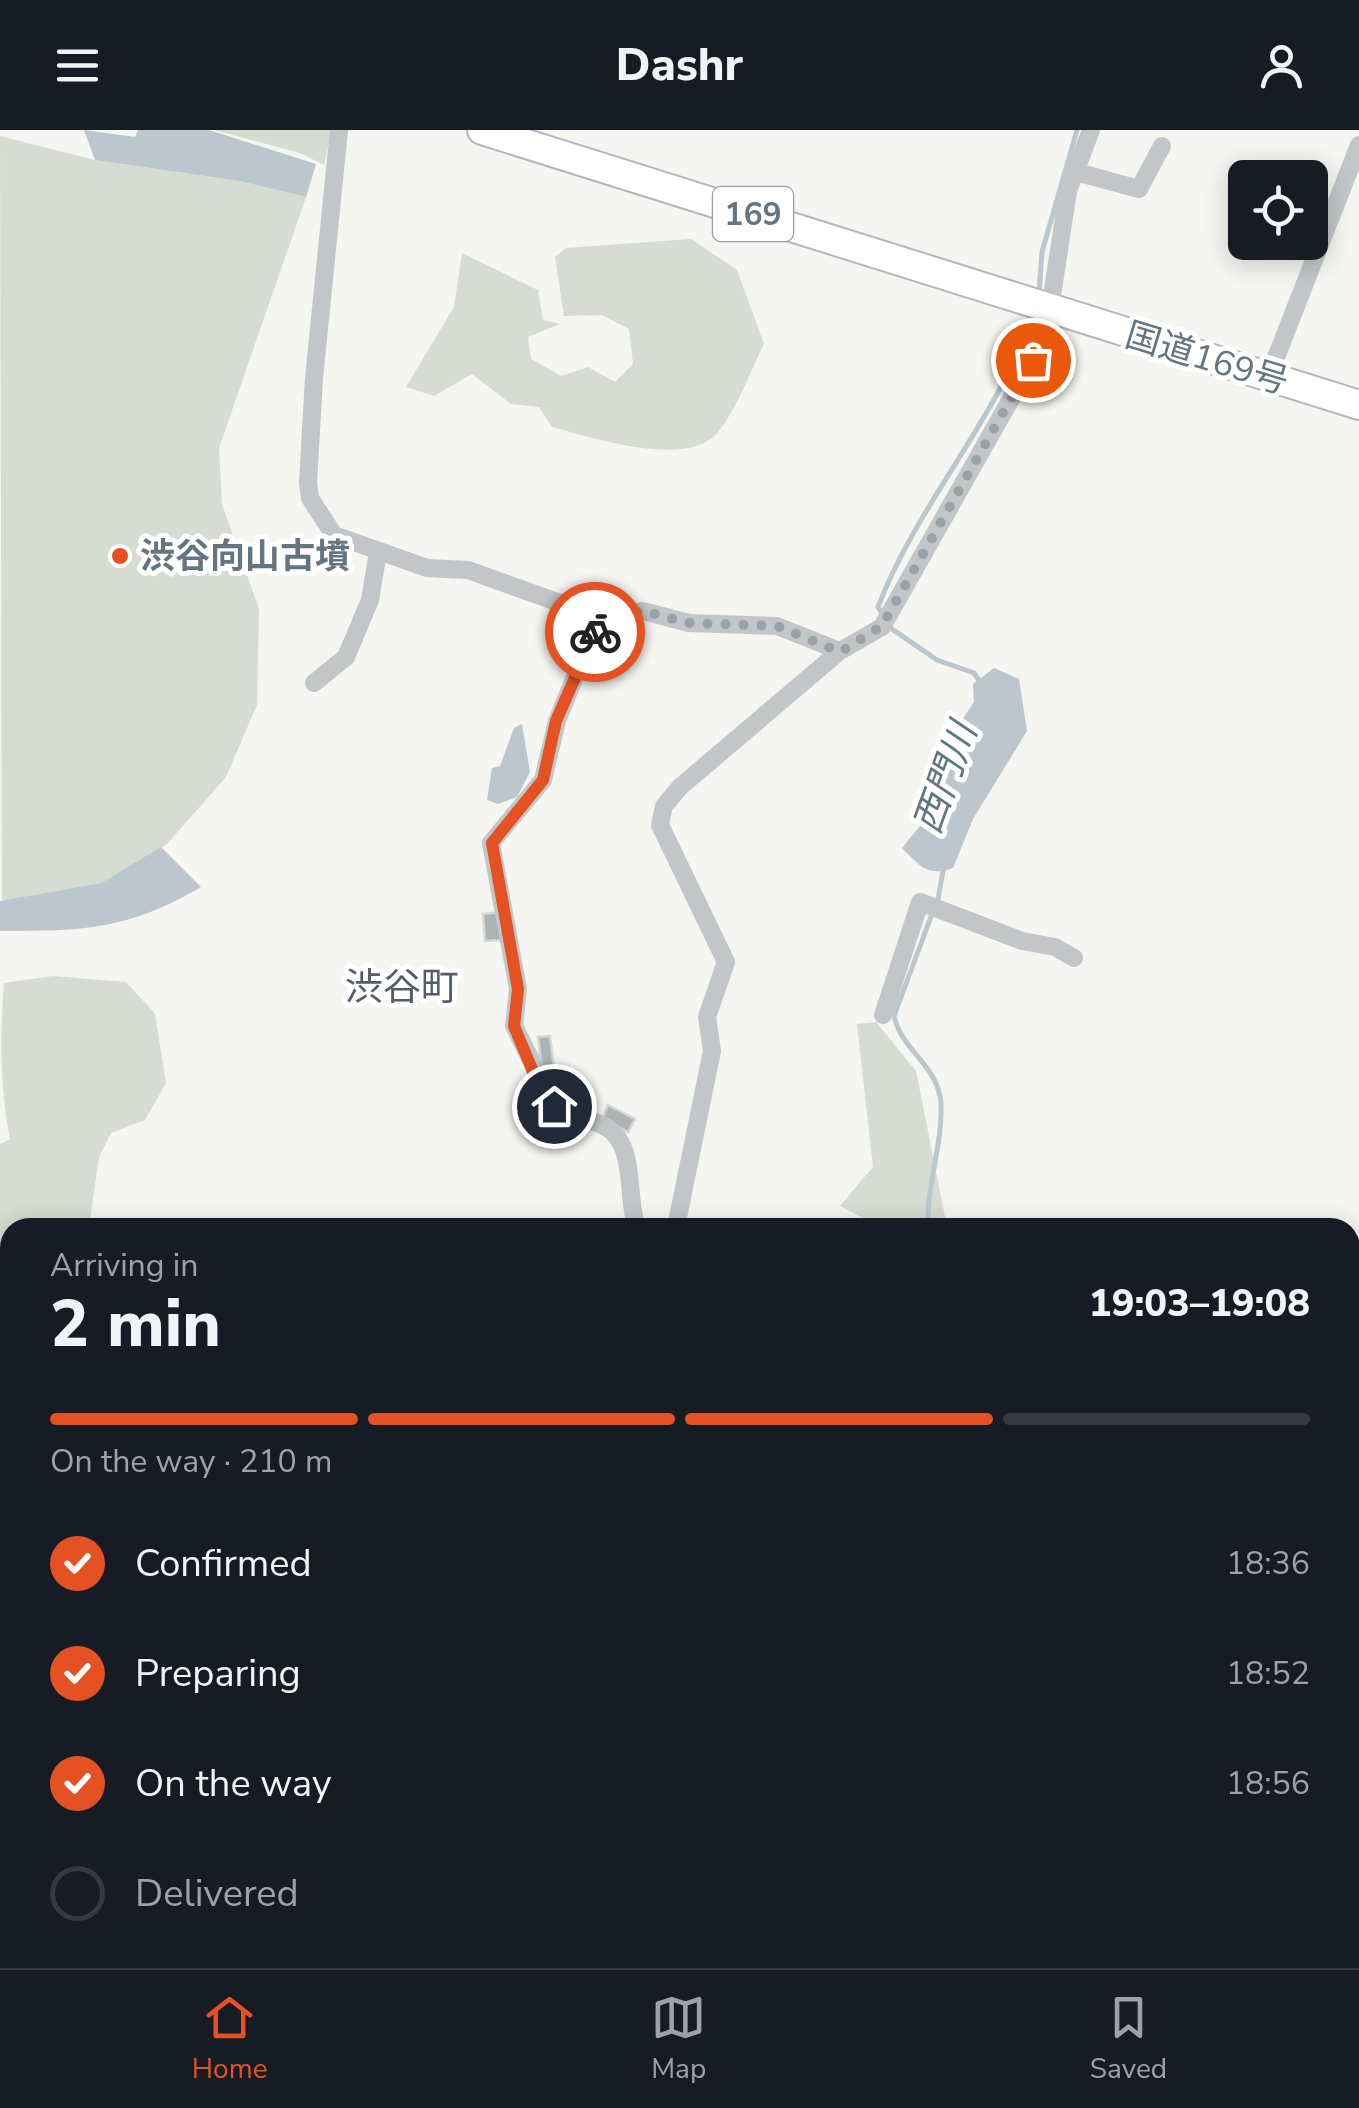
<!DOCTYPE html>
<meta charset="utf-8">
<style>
:root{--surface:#171b24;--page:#20242c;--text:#f1f3f6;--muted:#9ea1a6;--line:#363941;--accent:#e45123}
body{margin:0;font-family:"Nunito Sans","Noto Sans JP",sans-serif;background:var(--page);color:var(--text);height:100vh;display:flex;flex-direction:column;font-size:38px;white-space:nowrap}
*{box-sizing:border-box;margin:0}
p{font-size:32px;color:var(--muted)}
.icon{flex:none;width:55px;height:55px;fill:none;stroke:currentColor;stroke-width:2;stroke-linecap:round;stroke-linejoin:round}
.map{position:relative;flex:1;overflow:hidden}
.panel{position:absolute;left:0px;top:1088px;width:1360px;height:752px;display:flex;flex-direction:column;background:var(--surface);border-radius:30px 30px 0 0;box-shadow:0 5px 25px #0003}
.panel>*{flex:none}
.tools{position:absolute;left:1228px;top:30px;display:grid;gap:20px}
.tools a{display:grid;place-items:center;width:100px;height:100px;border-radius:15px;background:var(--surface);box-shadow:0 5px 25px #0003;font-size:50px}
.pin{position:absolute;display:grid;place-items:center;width:85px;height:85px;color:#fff;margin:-42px;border:5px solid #fff;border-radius:50%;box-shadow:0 2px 10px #0007}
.courier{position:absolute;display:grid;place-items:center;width:100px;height:100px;margin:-50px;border:8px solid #e45123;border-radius:50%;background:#fff;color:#222;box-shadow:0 2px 12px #0007}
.head em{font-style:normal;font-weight:800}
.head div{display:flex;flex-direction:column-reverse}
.head{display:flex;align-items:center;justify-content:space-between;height:170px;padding:0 50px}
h1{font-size:65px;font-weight:800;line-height:75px}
.bar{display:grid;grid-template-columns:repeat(4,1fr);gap:15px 10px;align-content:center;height:120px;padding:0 50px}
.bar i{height:12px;border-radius:8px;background:var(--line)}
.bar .active{background:var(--accent)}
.bar p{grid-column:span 4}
ol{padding:0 50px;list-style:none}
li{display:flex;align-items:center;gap:30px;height:110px}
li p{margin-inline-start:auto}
li .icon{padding:10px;border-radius:50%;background:var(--accent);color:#fff;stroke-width:4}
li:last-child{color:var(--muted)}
li i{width:55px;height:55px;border:5px solid var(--line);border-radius:50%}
header{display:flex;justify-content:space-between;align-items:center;height:130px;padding:0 50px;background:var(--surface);font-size:45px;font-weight:800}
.tab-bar{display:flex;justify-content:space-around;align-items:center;height:140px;border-top:2px solid var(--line);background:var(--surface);font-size:28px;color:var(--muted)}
.tab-bar a{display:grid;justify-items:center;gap:5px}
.tab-bar .active{color:var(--accent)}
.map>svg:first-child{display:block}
.green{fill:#d6dcd2}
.water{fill:#bbc7cc}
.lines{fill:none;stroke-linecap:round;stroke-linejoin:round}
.stream{stroke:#bbc7cc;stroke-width:5}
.building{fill:#abb3b7;stroke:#d6d6d4;stroke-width:2.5}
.highway-casing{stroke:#b5b8bb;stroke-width:32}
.minor{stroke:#c2c6c9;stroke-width:18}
.highway{stroke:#fff;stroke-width:28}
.done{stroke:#97a2a9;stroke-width:10;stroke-dasharray:0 18}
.route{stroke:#e45123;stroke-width:12}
.poi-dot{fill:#e45123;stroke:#fff;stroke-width:4}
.labels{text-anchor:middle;stroke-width:10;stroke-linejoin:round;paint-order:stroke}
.shield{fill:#fff;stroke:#929ea8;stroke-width:2.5}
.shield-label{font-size:32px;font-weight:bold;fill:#647582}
.street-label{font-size:35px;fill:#647582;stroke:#fff}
.poi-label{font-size:35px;font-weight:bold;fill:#647582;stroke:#fff;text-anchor:start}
.water-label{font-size:38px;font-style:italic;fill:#5f777f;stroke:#fff}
.neighbourhood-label{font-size:38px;fill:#525e68;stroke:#fff}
</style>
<header><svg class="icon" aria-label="menu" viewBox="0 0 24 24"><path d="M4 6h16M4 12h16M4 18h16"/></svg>Dashr<svg class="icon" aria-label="person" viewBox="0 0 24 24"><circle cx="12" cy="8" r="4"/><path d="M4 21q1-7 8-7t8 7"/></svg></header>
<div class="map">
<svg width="1359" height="1838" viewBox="0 0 1359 1838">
<rect width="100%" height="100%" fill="#f5f5f1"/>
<path class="green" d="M 214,0 L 332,0 L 324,35 L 300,23 Z
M 0,6 L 95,30 L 239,51 L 306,67 L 219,318 L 222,374 L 259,479 L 257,575 L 226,647 L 167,714 L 101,753 L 2,771 Z
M 691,109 L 737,140 L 764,214 C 750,241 737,280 717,303 C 687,339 590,307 552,297 L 539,277 L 511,274 L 472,244 L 434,266 L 406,257 L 454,177 L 462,123 L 538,160 L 543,190 L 560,194 L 528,207 L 531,229 L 561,246 L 588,237 L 615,252 L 633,234 L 629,199 L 602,185 L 564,186 L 555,127 L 566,118 Z
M 53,846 L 126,852 L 155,884 L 166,953 L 145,990 L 111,1003 L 99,1027 L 89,1097 L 10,1098 L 10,1629 L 0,1624 L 0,1014 L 10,1009 C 0,958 0,905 4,853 Z
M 876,892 L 916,941 L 947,1097 L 880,1097 L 840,1076 L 873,1037 L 857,894 Z
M 1359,1540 L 1359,1838 L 902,1838 L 905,1830 L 1350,1830 L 1350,1554 Z
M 10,1746 L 10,1830 L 243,1830 L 250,1837 L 0,1838 L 0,1747 Z"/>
<path class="water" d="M 84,0 L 135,7 L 138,0 L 209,0 L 316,34 L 306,67 L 239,51 L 95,30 Z
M 994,538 L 1019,549 L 1027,601 L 973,689 L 953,738 C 927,747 920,736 902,718 L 942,669 L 954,602 L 974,572 L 973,554 Z
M 522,594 L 530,642 L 517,667 L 498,674 L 487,670 L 492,638 L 500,636 L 514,598 Z
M 161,717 L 201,757 C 128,800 83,801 0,801 L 0,771 L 101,753 Z
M 1350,1398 L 1359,1404 L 1359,1540 L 1350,1554 Z
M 0,1696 L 10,1702 L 10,1746 L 0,1747 Z"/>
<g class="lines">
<path class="stream" d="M 1039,164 L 1042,122 L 1077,0
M 884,487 L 878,477 C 917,374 998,289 1033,184
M 889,497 L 937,530 L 974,543 L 980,552
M 937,774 L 944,736
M 928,1098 C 926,1056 943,1014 941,973 C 938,935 901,920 894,886 L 932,784
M 818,1838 L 819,1830"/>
</g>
<path class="building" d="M 500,782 L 503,810 L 485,811 L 483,784 Z
M 550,906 L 554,938 L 542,939 L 538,907 Z
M 558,939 L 569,967 L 556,972 L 545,944 Z
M 608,975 L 635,989 L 628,1002 L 602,989 Z"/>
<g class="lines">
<defs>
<path id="highway" d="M 482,0 L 1359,275"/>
</defs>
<use href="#highway" class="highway-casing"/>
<path class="minor" d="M 339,0 L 314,248 L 308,353 L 310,368 L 334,405 L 427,438 L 468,440 L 599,487 L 643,481 L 689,493 L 777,496 L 840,521
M 1076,42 L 1139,59 L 1162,16
M 1268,248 L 1359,15
M 599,487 L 557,591 L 543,650 L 491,713 L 518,859 L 514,896 L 554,976 C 569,992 587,986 604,996 C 638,1014 625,1065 637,1098
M 314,553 L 346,527 L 370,470 L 378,422
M 883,885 L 920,772 L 1022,811 L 1055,817 L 1074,828
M 670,1098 L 677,1092 L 712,921 L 707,887 L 726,832 L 660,695 L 664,676 L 680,657 L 840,521 L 882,497 L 1033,230 L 1050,179 L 1068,61 L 1091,0
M 1350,1358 L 1359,1354"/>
<use href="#highway" class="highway"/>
</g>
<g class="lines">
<path class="done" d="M 595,502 L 599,487 L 643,481 L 689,493 L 777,496 L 840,522 L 882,496 L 1033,230"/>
<path class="route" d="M 554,976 L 534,944 L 514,896 L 518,859 L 492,713 L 543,650 L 556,591 L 595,502"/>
</g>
<circle class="poi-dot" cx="120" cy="426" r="10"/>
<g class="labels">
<rect class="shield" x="713" y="57" width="80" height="54" rx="8"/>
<g class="shield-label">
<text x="753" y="95">169</text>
</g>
<g class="street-label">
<text transform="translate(1207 228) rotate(17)" y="12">国道169号</text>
</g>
<g class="poi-label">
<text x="140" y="438">渋谷向山古墳</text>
</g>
<g class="water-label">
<text transform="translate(945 648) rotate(-70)" y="13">西門川</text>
</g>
<g class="neighbourhood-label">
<text x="402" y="870">渋谷町</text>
</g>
</g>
</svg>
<div class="tools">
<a><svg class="icon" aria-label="locate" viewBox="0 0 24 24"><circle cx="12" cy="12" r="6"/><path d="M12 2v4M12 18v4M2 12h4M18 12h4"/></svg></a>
</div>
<div class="pin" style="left:1033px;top:230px;background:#ea580c"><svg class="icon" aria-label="bag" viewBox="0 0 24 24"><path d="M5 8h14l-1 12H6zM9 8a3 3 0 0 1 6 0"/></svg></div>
<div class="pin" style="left:554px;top:976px;background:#1f2937"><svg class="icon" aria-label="home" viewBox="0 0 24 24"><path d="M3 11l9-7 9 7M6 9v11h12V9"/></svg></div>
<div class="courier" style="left:595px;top:502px"><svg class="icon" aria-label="bike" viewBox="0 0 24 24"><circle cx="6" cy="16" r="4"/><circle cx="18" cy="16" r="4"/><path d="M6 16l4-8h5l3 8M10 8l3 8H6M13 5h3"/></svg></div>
<section class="panel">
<div class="head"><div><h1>2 min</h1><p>Arriving in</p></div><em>19:03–19:08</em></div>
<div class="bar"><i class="active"></i><i class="active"></i><i class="active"></i><i></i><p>On the way · 210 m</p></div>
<ol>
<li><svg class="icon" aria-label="check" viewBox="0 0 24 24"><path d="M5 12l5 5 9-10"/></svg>Confirmed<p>18:36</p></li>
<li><svg class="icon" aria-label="check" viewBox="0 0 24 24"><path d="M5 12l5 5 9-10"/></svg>Preparing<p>18:52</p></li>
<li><svg class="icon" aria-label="check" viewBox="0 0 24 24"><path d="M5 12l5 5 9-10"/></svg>On the way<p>18:56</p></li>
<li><i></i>Delivered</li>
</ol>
</section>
</div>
<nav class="tab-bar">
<a class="active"><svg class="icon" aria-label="home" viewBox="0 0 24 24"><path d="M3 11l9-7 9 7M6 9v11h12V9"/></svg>Home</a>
<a><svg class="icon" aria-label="map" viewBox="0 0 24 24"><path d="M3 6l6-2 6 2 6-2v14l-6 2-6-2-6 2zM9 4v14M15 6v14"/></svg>Map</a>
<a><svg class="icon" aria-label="saved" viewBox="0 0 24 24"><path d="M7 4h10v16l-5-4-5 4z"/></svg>Saved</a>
</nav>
